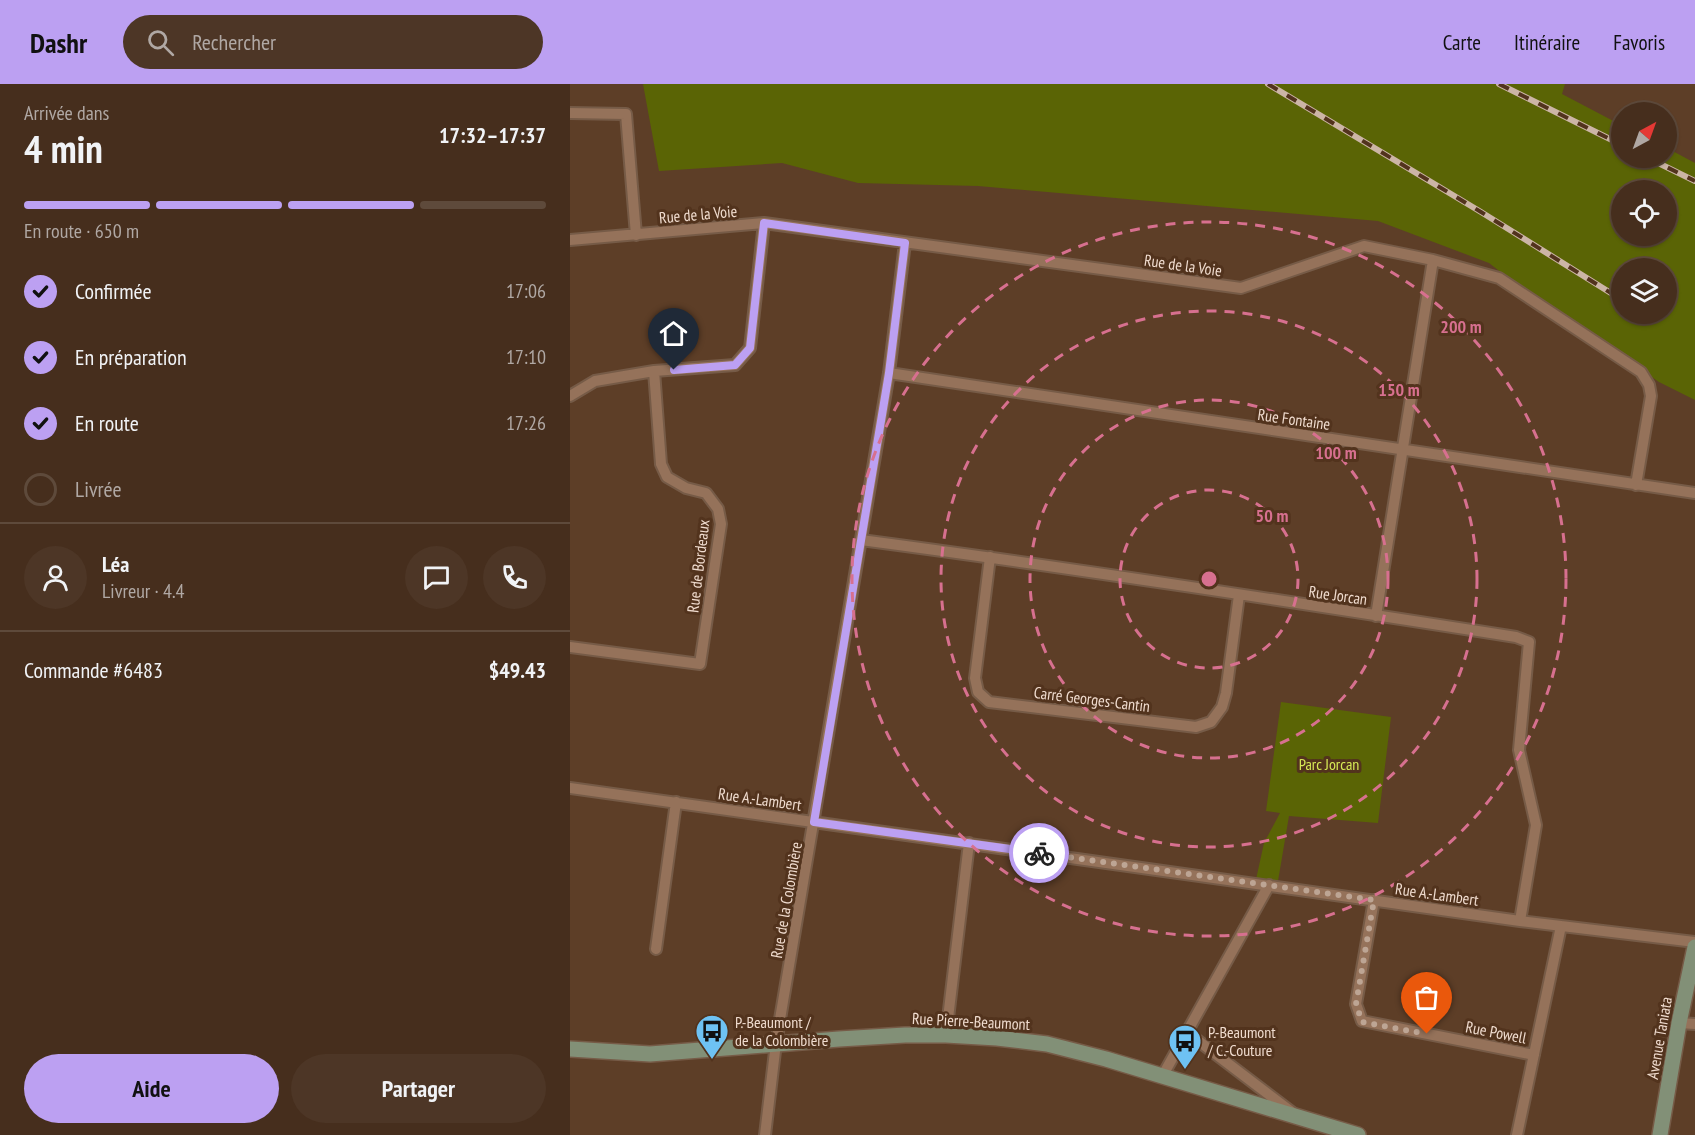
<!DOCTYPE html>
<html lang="fr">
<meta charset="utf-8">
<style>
:root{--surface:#462e1d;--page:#4d3626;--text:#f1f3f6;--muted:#b0a8a4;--line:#5e4a3b;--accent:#bca0f2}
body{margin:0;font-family:"PT Sans Narrow",sans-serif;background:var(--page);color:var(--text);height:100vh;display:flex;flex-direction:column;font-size:22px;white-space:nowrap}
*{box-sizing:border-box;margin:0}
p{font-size:20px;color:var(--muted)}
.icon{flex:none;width:33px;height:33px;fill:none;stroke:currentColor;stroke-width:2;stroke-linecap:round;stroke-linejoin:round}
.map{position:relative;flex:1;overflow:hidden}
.sheet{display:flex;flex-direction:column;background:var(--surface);width:570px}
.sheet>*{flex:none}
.needle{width:39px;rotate:41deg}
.tools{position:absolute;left:1041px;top:18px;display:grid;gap:12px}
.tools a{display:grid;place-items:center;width:66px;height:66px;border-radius:50%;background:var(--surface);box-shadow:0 2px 4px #0004,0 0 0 2px var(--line);font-size:30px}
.pin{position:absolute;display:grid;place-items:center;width:51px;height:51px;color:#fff;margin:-62px -26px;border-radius:50% 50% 50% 0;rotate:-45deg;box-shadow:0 0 6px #0007}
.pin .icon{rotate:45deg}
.courier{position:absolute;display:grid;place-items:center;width:60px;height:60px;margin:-30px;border:4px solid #bca0f2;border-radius:50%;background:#fff;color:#222;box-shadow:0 2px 8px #0007}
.summary em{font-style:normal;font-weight:700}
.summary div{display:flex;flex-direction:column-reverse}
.summary{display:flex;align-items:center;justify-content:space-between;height:102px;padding:0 24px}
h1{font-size:39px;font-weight:700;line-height:45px}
.bar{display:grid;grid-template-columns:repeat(4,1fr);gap:9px 6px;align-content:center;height:72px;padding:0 24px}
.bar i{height:8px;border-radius:4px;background:var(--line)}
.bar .active{background:var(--accent)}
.bar p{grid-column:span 4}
.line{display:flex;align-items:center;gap:15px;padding:0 24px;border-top:2px solid var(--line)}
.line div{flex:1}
.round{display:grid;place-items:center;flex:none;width:63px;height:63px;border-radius:32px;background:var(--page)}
ol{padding:0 24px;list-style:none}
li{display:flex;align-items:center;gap:18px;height:66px}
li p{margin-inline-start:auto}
li .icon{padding:6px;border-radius:50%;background:var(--accent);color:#111;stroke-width:4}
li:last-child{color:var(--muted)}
li i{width:33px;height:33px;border:3px solid var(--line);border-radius:50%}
.action{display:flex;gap:12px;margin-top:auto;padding:12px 24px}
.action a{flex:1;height:69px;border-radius:36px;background:var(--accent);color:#111;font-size:24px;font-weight:700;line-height:69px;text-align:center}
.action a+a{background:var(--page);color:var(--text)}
header{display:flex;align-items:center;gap:36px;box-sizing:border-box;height:84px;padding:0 30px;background:var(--accent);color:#111}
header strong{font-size:28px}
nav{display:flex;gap:33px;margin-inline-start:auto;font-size:21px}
.search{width:420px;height:54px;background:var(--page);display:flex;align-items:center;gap:15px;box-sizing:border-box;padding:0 21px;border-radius:33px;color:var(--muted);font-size:22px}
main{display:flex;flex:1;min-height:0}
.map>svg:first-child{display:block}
.green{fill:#5a6405;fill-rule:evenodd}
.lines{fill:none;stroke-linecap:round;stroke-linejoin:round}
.street-casing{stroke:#765b47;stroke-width:14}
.secondary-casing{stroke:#765b47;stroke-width:18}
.street{stroke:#95725a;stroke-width:10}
.secondary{stroke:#829077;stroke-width:15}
.rail-casing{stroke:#ccb5a6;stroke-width:6}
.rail{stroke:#52331d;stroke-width:4;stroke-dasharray:11;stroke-linecap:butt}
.done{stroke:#bda594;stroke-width:6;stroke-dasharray:0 10.8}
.route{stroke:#bca0f2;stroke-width:8}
.ring{fill:none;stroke:#d7708f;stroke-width:3;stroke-dasharray:10 8}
.labels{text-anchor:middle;stroke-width:6;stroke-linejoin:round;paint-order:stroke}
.street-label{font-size:16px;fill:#f0dccf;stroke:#52331d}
.park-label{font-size:16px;fill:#d6e955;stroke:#52331d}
.poi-label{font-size:16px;fill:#f0dccf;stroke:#52331d;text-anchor:start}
.centre{fill:#d7708f;stroke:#52331d;stroke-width:3}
.ring-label{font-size:18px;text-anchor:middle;font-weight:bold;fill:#d7708f;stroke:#52331d;stroke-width:6;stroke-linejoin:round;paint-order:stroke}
</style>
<header>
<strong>Dashr</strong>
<div class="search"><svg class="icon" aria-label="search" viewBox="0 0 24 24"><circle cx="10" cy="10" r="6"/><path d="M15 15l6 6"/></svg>Rechercher</div>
<nav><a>Carte</a><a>Itinéraire</a><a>Favoris</a></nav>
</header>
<main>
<section class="sheet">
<div class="summary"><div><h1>4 min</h1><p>Arrivée dans</p></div><em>17:32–17:37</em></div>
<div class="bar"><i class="active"></i><i class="active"></i><i class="active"></i><i></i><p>En route · 650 m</p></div>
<ol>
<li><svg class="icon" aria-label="check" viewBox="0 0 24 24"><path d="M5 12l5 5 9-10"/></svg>Confirmée<p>17:06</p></li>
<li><svg class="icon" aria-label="check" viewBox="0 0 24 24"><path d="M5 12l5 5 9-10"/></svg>En préparation<p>17:10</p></li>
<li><svg class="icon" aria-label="check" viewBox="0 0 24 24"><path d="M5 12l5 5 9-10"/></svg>En route<p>17:26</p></li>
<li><i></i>Livrée</li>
</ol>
<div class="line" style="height:108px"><a class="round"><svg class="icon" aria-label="person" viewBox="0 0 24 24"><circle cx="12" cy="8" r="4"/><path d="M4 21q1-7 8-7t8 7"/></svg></a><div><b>Léa</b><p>Livreur · 4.4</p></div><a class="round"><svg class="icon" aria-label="chat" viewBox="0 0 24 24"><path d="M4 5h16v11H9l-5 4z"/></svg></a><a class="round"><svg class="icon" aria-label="phone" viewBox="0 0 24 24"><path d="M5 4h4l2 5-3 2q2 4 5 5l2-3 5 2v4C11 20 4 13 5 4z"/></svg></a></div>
<div class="line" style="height:78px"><div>Commande #6483</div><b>$49.43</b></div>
<div class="action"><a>Aide</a><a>Partager</a></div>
</section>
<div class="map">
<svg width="1125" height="1051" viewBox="0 0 1125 1051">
<rect width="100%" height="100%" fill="#5d3e27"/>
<path class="green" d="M 73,0 L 995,0 L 992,10 L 1051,41 L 1052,74 L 1096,74 L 1097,64 L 1125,79 L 1125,316 L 1089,298 L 950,203 L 919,179 L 808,137 L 408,102 L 288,99 L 212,79 L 89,87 ZM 1052,106 L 1096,106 L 1096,152 L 1052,152 ZM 1052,184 L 1096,184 L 1096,230 L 1052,230 Z
M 711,618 L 821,633 L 808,739 L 719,732 L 707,803 L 685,800 L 694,759 L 710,729 L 696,727 Z"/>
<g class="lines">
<defs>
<path id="street" d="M 0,29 L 56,30 L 66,151
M 0,156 L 194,139 L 671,204 L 794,162 L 863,176 L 929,194 L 1071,288 L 1079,301 L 1081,312 L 1066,401
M 319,289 L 1125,409
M 0,312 L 25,297 L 84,287 L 165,281 L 180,264 L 194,139
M 291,456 C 510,485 728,519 946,553 L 959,558 L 949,666 L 966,741 L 950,837
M 420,473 L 405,594 L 408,608 L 419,618 L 626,643 L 641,638 L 652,623 L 656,609 L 669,511
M 806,532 L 863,176
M 0,563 L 130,580 L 151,440 L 148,425 L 136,409 L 116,404 L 97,393 L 91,380 L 84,287
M 0,704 L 950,837 L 1125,858
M 804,816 L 786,920 L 792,937 L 964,971
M 86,865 L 106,718
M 1109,939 L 1125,940
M 618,949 L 723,1029
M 376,951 L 399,759
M 593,991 L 699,801
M 195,1051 L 206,959 L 319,289 L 335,159
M 947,1051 L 991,842"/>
<path id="secondary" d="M 0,965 L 80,970 L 269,955 L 335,951 L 376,951 L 427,954 L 477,960 L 536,975 L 788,1051
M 1090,1051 L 1109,939 L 1125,863"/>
</defs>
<use href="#street" class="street-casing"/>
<use href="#secondary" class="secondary-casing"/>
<use href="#street" class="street"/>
<use href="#secondary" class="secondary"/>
<defs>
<path id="rail" d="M 698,0 L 911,128 L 1052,216
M 929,0 L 1052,61
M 1078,74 L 1125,97
M 1072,230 L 1082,236"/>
</defs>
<use href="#rail" class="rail-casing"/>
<use href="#rail" class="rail"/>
</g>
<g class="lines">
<path class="done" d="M 469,769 L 804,816 L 786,920 L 792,938 L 857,950"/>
<path class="route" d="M 104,286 L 165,281 L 180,264 L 194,139 L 335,159 L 319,289 L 244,738 L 469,769"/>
</g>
<g class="ring">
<circle cx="639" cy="495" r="89"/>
<circle cx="639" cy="495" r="179"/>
<circle cx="639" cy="495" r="268"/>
<circle cx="639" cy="495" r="357"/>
</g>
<defs>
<symbol id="bus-pin" viewBox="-11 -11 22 30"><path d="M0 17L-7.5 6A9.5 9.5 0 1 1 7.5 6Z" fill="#6ec2f3" stroke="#52331d"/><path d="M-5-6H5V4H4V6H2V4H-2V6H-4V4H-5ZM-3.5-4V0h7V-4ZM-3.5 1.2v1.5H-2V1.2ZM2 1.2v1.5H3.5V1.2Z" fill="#111"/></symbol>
</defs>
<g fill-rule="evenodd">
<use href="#bus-pin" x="123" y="928" width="38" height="52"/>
<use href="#bus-pin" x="596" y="938" width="38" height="52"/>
</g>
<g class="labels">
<g class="street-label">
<text transform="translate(128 130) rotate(-5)" y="6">Rue de la Voie</text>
<text transform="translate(613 181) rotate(8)" y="6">Rue de la Voie</text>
<text transform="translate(724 335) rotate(8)" y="6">Rue Fontaine</text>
<text transform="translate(128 482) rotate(-83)" y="6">Rue de Bordeaux</text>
<text transform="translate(768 511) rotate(8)" y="6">Rue Jorcan</text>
<text transform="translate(522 615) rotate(7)" y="6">Carré Georges-Cantin</text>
<text transform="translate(190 715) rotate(8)" y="6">Rue A.-Lambert</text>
<text transform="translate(867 810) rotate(8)" y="6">Rue A.-Lambert</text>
<text transform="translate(216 816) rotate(-80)" y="6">Rue de la Colombière</text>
<text transform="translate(401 937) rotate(3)" y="6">Rue Pierre-Beaumont</text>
<text transform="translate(926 948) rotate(11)" y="6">Rue Powell</text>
<text transform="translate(1089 954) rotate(-80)" y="6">Avenue Taniata</text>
</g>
<g class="park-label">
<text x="759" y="686">Parc Jorcan</text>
</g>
<g class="poi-label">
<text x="165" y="944">P.-Beaumont /<tspan x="165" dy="18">de la Colombière</tspan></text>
<text x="638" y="954">P.-Beaumont<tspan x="638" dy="18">/ C.-Couture</tspan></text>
</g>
</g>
<circle cx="639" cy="495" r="9" class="centre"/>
<g class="ring-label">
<text x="891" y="249">200 m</text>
<text x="829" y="312">150 m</text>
<text x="766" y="375">100 m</text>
<text x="702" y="438">50 m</text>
</g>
</svg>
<div class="tools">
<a><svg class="needle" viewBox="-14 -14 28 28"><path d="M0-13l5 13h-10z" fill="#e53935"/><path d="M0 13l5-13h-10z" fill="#b0a8a4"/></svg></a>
<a><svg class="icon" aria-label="locate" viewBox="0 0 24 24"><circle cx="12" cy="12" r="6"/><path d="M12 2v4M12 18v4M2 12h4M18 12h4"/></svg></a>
<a><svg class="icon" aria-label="layers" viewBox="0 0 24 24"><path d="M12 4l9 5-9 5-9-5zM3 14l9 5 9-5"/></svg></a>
</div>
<div class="pin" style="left:857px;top:950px;background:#ea580c"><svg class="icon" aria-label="bag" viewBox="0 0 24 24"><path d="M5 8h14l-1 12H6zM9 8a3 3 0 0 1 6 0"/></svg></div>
<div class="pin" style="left:104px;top:286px;background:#1f2937"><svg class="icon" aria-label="home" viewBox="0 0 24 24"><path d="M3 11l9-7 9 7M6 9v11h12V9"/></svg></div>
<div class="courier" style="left:469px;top:769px"><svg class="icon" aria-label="bike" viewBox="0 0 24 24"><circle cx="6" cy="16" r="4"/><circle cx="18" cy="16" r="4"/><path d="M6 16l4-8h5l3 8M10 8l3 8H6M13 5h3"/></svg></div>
</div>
</main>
